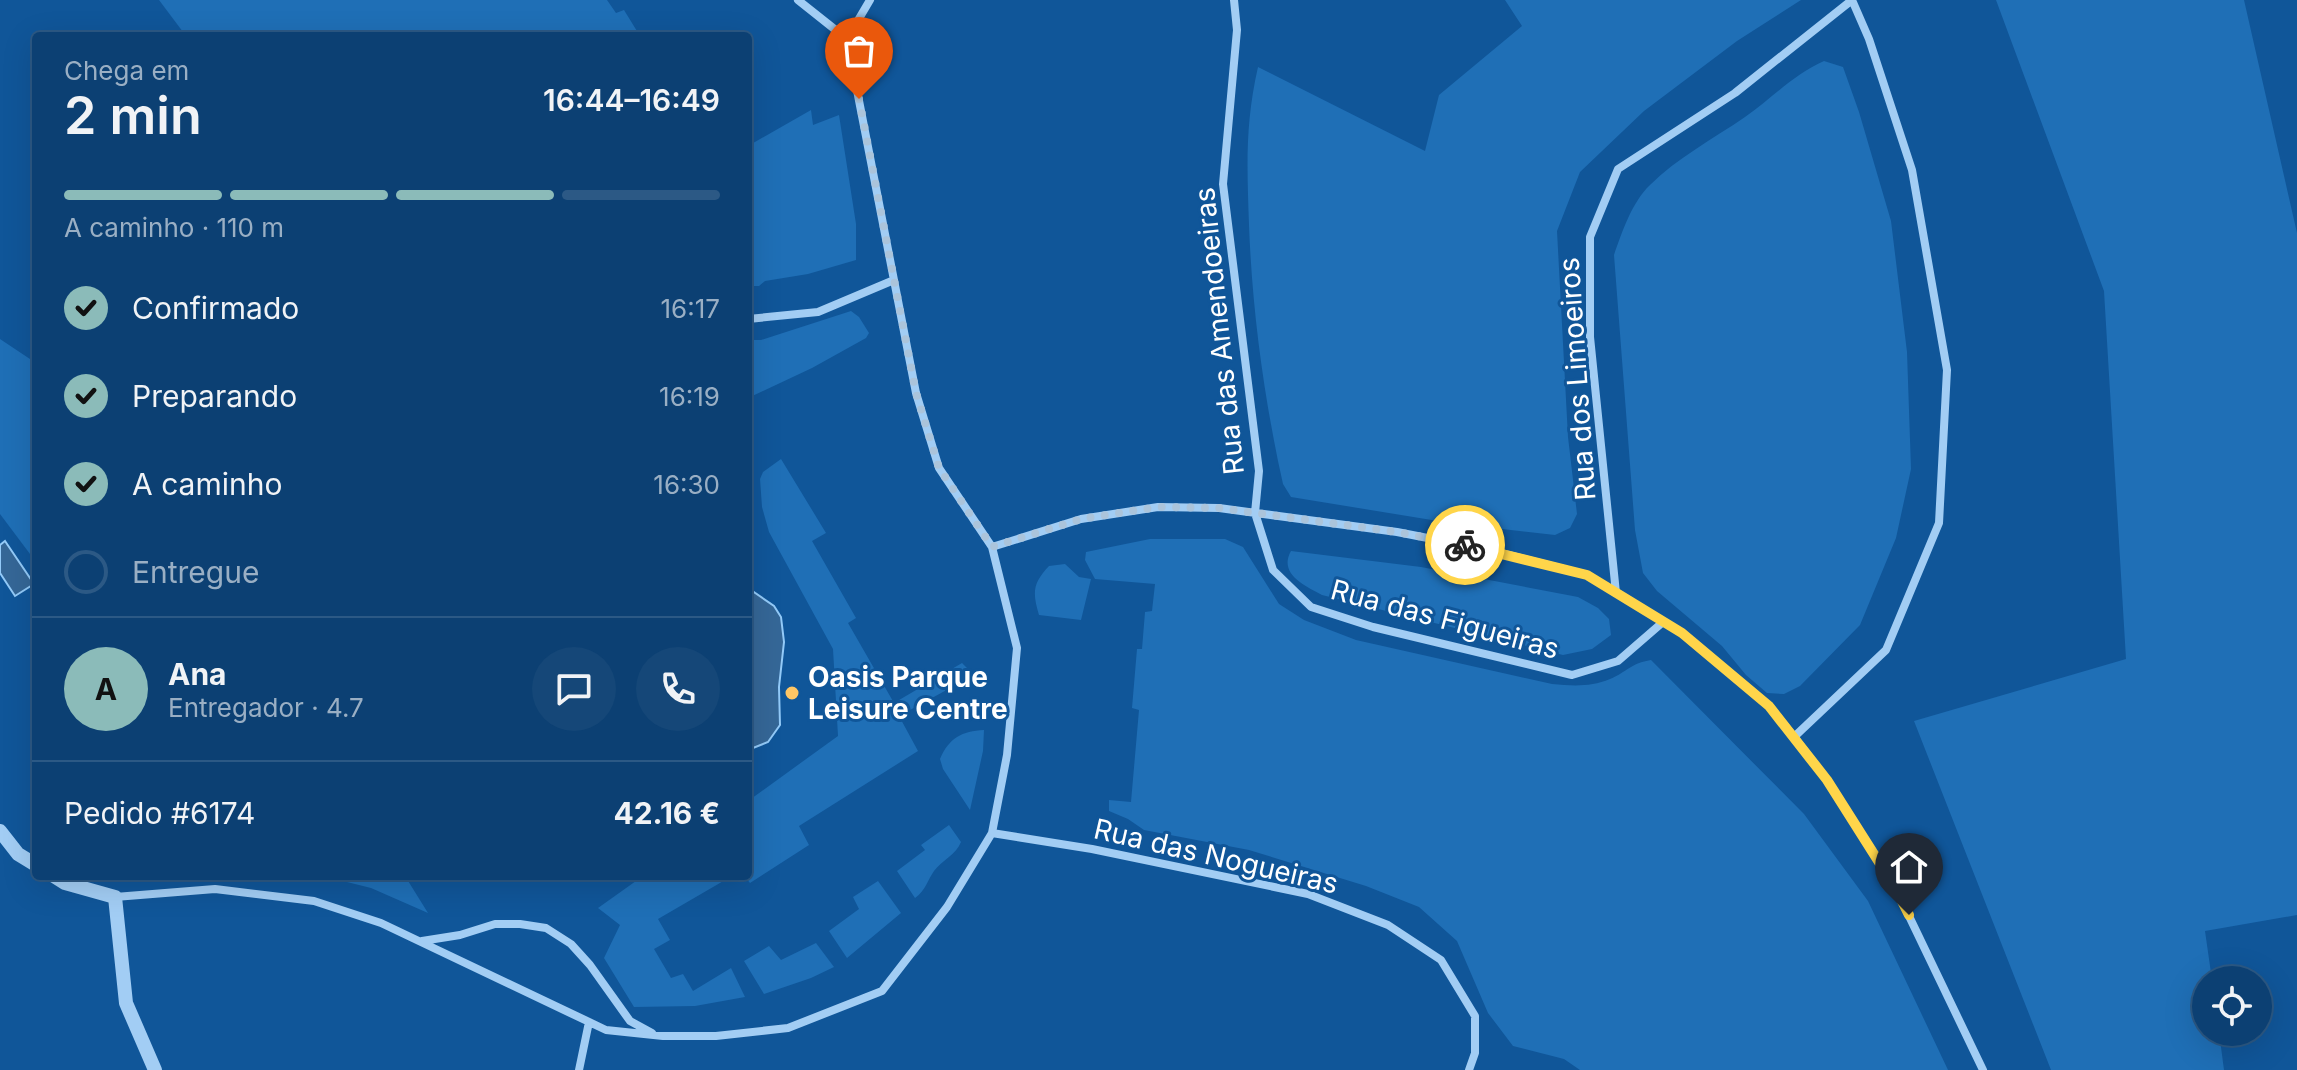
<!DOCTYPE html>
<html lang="pt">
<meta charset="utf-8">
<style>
:root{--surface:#0c4073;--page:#154778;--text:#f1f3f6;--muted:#9aafc4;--line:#2c5985;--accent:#8bbbb9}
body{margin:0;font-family:Inter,sans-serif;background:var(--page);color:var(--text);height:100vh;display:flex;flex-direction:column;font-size:30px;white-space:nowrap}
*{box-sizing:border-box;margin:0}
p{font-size:26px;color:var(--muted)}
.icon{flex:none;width:44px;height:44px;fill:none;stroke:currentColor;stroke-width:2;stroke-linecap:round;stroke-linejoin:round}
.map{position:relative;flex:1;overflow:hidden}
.details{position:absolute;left:32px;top:32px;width:720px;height:848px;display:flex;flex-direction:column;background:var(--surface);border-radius:8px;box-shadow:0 8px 32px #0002,0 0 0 2px var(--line)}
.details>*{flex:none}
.buttons{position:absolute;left:2192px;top:966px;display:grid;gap:16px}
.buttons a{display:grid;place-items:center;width:80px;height:80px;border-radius:50%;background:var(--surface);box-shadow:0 8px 32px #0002,0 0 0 2px var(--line);font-size:40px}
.pin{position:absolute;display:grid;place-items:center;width:68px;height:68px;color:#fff;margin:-82px -34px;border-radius:50% 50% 50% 0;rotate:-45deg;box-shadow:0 0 8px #0007}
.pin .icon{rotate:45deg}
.courier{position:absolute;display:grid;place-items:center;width:80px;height:80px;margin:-40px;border:6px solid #ffd54a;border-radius:50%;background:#fff;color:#222;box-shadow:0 2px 10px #0007}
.summary em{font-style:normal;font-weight:600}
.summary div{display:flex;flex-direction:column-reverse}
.summary{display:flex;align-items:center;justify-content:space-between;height:136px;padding:0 32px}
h1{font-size:52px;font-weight:600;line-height:60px}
.bar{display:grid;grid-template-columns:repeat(4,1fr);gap:12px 8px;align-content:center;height:96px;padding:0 32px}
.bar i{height:10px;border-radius:6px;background:var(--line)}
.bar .active{background:var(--accent)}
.bar p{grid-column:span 4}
.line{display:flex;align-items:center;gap:20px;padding:0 32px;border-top:2px solid var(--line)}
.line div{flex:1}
.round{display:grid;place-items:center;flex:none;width:84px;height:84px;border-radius:42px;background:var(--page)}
ol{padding:0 32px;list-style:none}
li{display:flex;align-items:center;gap:24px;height:88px}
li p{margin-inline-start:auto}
li .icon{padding:8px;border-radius:50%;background:var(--accent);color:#111;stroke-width:4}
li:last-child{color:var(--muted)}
li i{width:44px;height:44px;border:4px solid var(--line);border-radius:50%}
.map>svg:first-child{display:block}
.green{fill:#1f6fb6}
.water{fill:#356797;stroke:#93caf8;stroke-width:2}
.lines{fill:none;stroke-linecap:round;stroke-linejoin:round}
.minor{stroke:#a2cdf4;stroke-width:8}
.tertiary{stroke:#a2cdf4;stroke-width:14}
.done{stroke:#abc4db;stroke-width:8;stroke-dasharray:0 14.4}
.route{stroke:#ffd54a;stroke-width:10}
.poi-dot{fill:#ffc665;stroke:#105699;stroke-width:3}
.labels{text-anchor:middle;stroke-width:6;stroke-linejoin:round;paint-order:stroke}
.street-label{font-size:28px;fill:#fff;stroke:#105699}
.poi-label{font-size:28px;font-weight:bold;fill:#fff;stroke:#105699;text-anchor:start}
</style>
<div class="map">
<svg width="2297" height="1070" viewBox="0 0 2297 1070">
<rect width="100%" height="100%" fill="#105699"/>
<path class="green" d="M 159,0 L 607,0 L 616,13 L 624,10 L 640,36 L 186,36 Z
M 1505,0 L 1801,0 L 1737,41 L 1644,111 L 1580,172 L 1557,231 L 1568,437 L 1577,514 L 1570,528 L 1555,535 L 1450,523 L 1291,497 L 1283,484 L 1278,461 C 1262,382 1252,305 1249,225 C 1247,167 1245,124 1258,67 L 1425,151 L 1439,95 L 1522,26 Z
M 1996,0 L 2244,0 L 2297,233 L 2297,915 L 2205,931 L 2212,980 L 2206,980 L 2206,1032 L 2219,1032 L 2224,1070 L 2051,1070 L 1914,721 L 2126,659 L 2104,291 Z
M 1824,61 L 1843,67 L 1859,112 L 1891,221 L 1907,352 L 1911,469 L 1896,538 L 1860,625 L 1800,686 L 1784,694 L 1767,693 L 1746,675 L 1722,646 L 1657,591 L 1643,573 L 1635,530 L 1614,255 C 1622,232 1632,202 1650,185 C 1677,158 1713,139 1745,117 C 1771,99 1794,74 1824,61 Z
M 811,110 L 813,125 L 839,115 L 856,224 L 856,260 L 808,274 L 765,281 L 759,286 L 748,286 L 748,146 Z
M 851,311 L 859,317 L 869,333 L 866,338 L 812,368 L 748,398 L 748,340 L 761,340 Z
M 0,339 L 36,363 L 36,562 L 0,514 Z
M 781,459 L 826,533 L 812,541 L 856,618 L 848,623 L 894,703 L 962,663 L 974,675 L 899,716 L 918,751 L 799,826 L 809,845 L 750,883 L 746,878 L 740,881 L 736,876 L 748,876 L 748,801 L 838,736 L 833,649 L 769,532 L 762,507 L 760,479 L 763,472 Z
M 1150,539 L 1225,539 L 1243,547 L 1279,604 L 1304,620 L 1356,640 L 1552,684 C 1573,686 1591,687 1610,679 C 1627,672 1631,663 1651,660 L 1804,814 L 1868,901 L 1948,1070 L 1580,1070 L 1564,1059 L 1513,1046 L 1488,1013 L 1457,941 L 1419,907 L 1366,886 L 1249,850 L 1144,830 L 1128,819 L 1109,811 L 1109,800 L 1131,802 L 1139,710 L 1132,708 L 1137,649 L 1142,649 L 1145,612 L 1152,611 L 1155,584 L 1095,579 L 1085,560 L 1086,552 Z
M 1291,551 L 1421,567 L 1578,597 L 1598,608 L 1609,619 L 1611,635 L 1592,649 L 1563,655 L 1322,595 C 1305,586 1278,574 1291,551 Z
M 1065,564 L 1079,577 L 1091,579 L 1081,620 L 1039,615 C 1032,592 1033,583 1049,566 Z
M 984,730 L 983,751 L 970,810 L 943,769 L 940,759 C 949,738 962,731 984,730 Z
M 949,825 L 961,842 C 956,855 942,860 934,871 C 927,881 926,890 915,898 L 897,871 L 925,850 L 921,845 Z
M 323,876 L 405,876 L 428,913 L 371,888 Z
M 643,876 L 732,876 L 658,919 L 670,940 L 654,949 L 671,978 L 683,974 L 693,991 L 731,968 L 745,997 L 695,1006 L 634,1007 L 604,958 L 620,925 L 598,908 Z
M 878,881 L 901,913 L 847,958 L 829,931 L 859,909 L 853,897 Z
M 816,943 L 834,967 L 811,978 L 764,994 L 744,961 L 769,946 L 781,960 Z"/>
<path class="water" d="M 5,541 L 34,584 L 15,596 L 0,573 L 0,545 Z
M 748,588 L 774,606 L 781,617 L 784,642 L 779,687 L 780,725 L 768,742 L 748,750 Z"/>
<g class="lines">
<path class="minor" d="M 1234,0 L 1237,30 L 1223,184 L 1259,471 L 1255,513 L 1273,570 L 1311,607 L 1373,627 L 1572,675 L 1618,661 L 1663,622
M 847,39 L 870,0
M 748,319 L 818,312 L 894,280
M 992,547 L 1081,519 L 1158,507 L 1219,508 L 1397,532 L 1489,550 L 1587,575 L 1682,633 L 1769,706 L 1794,737 L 1827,780 L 1896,889 L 1983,1070
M 1616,593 L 1590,337 L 1590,237 L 1618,169 L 1735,93 L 1852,0
M 1794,737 L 1886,650 L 1939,523 L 1947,370 L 1912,170 L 1869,39 L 1852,0
M 992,833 L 1092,849 L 1308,894 L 1388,925 L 1441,960 L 1475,1016 L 1475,1053 L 1469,1070
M 115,897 L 215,889 L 314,901 L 381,923 L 606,1030 L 663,1036 L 716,1036 L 788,1028 L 882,991 L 947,907 L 992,833 L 1007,755 L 1017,648 L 992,547 L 939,468 L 916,393 L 847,39 L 798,0
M 422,941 L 460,935 L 495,924 L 520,924 L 546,928 L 571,944 L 590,965 L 630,1021 L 652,1033
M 579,1070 L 589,1022"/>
<path class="tertiary" d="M 0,831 L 18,854 L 36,865
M 54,876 L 65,883 L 115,897 L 126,1003 L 155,1070"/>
</g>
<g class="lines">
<path class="done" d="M 859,99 L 916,393 L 939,468 L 992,547 L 1081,519 L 1158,507 L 1219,508 L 1397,532 L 1465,545"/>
<path class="route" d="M 1465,545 L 1587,575 L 1682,633 L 1769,706 L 1827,780 L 1896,889 L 1909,915"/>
</g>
<circle class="poi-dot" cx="792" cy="693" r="8"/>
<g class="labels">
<g class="street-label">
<text transform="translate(1219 331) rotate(-96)" y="10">Rua das Amendoeiras</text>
<text transform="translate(1577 379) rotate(-94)" y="10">Rua dos Limoeiros</text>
<text transform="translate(1445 619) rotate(15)" y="10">Rua das Figueiras</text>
<text transform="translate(1216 856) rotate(13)" y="10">Rua das Nogueiras</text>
</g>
<g class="poi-label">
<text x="808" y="687">Oasis Parque<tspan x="808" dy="32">Leisure Centre</tspan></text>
</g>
</g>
</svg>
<div class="buttons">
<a><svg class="icon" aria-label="locate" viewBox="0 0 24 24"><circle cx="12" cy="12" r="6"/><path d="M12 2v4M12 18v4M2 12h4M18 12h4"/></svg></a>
</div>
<div class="pin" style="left:859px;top:99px;background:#ea580c"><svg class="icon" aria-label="bag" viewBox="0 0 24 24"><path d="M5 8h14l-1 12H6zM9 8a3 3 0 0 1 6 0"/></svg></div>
<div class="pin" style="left:1909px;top:915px;background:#1f2937"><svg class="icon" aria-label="home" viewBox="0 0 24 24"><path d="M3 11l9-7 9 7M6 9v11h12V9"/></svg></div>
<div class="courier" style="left:1465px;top:545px"><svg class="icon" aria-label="bike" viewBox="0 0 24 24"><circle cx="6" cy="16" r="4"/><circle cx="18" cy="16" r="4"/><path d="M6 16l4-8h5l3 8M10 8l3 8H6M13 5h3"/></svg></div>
<section class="details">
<div class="summary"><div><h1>2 min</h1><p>Chega em</p></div><em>16:44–16:49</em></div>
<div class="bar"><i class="active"></i><i class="active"></i><i class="active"></i><i></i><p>A caminho · 110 m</p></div>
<ol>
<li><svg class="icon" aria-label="check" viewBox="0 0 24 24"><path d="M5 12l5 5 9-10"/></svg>Confirmado<p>16:17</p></li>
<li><svg class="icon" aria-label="check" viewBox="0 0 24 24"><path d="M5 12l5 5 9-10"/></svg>Preparando<p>16:19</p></li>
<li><svg class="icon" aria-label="check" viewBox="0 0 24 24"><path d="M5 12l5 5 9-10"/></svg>A caminho<p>16:30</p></li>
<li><i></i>Entregue</li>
</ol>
<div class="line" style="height:144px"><b class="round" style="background:var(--accent);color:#111">A</b><div><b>Ana</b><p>Entregador · 4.7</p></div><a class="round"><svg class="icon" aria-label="chat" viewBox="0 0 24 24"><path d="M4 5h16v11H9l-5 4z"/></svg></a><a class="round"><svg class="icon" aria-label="phone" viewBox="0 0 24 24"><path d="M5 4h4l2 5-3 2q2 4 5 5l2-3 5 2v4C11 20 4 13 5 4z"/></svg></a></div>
<div class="line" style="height:104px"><div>Pedido #6174</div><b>42.16 €</b></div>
</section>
</div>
